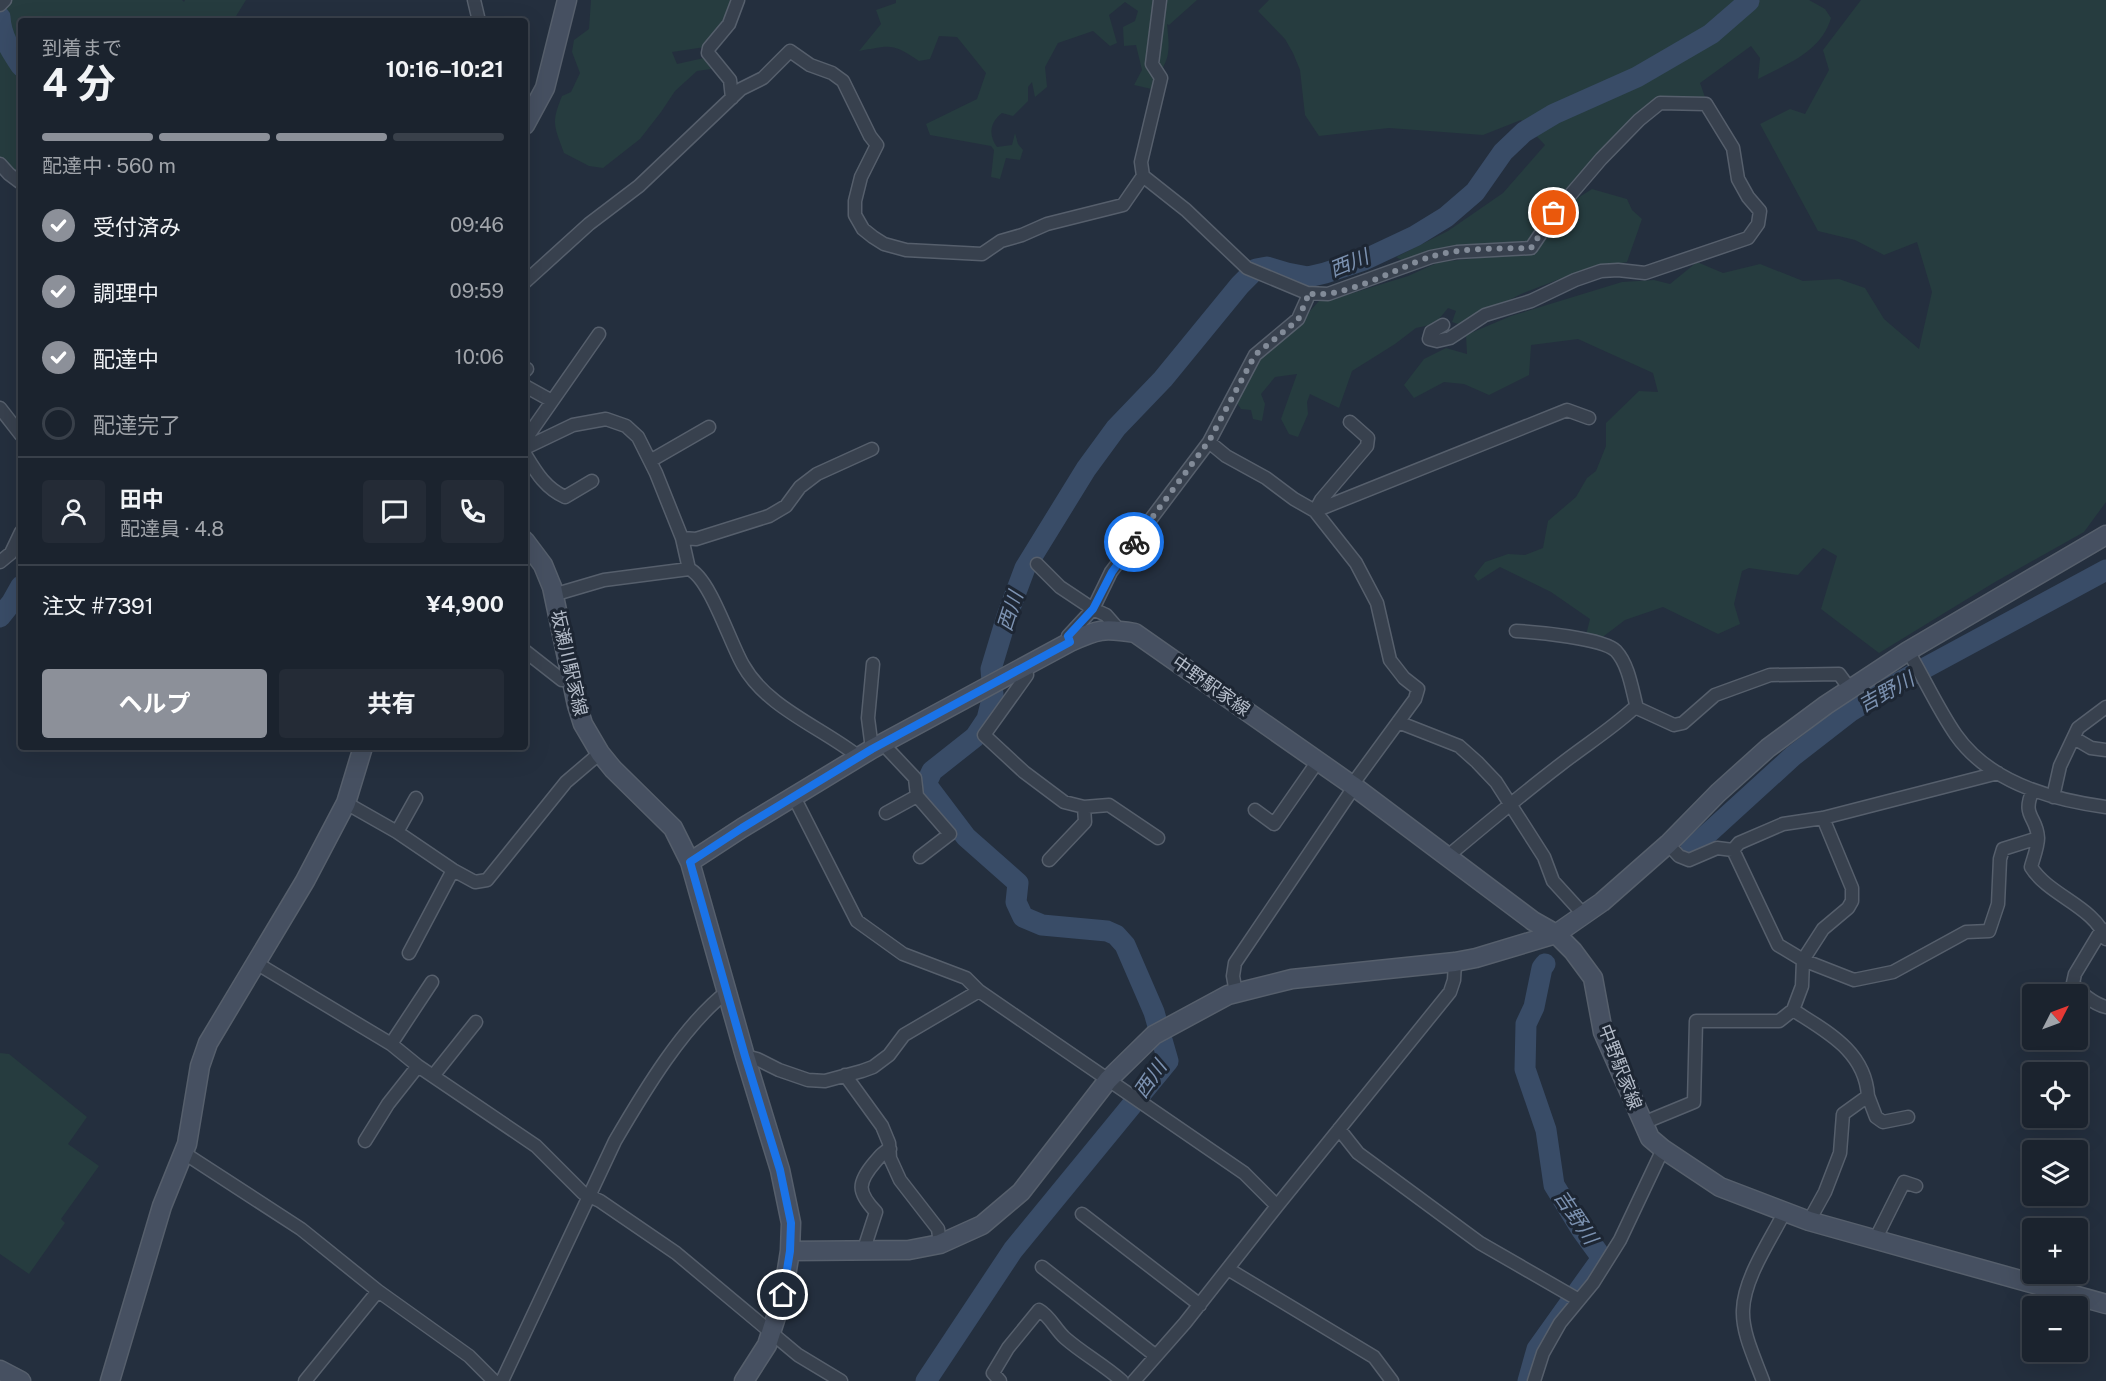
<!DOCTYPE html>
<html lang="ja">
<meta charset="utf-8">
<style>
:root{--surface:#1b232e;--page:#242b36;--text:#f1f3f6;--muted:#a0a4aa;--line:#39404a;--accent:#8c9099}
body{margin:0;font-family:"Public Sans","Noto Sans JP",sans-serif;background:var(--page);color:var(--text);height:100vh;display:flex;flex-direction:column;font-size:22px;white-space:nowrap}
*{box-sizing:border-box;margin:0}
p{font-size:20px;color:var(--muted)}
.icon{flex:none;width:33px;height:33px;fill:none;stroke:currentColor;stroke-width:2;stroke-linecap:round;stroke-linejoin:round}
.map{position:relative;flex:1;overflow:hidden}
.panel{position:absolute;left:18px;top:18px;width:510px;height:732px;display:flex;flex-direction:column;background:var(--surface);border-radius:6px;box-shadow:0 6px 24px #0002,0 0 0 2px var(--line)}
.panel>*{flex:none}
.needle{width:39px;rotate:48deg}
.tools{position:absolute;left:2022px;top:984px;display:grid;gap:12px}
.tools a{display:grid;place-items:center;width:66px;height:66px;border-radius:6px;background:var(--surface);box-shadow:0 6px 24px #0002,0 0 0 2px var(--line);font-size:30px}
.pin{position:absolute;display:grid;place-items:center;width:51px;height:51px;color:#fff;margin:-26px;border:3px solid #fff;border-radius:50%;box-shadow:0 2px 6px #0007}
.courier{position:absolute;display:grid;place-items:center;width:60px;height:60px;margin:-30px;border:4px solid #1a73e8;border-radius:50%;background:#fff;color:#222;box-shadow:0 2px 8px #0007}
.summary em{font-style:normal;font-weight:700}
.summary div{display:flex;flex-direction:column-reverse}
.summary{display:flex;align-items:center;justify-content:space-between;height:102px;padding:0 24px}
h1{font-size:39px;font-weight:700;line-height:45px}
.bar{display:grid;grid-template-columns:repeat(4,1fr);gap:9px 6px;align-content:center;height:72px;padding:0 24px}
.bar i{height:8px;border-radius:4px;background:var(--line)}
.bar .current{background:var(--accent)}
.bar p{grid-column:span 4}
.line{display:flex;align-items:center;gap:15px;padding:0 24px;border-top:2px solid var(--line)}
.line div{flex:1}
.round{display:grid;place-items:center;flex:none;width:63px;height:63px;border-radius:6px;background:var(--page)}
ol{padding:0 24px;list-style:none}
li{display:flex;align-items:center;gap:18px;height:66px}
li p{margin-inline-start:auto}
li .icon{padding:6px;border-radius:50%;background:var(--accent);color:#fff;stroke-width:4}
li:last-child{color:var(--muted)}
li i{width:33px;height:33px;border:3px solid var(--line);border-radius:50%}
.cta{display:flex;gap:12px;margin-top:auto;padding:12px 24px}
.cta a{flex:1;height:69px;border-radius:6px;background:var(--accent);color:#fff;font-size:24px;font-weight:700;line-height:69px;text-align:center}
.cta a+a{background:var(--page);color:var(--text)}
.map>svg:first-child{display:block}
.green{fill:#263c3f}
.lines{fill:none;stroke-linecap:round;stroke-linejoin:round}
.river{stroke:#394c67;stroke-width:21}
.street-casing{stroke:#565f6c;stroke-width:15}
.secondary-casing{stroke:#565f6c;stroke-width:21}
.street{stroke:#38414e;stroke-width:12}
.secondary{stroke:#465061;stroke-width:18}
.done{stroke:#828b98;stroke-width:6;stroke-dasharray:0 10.8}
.route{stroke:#1a73e8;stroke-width:8}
.labels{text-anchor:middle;stroke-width:6;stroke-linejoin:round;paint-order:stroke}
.street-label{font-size:18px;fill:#b4bcc9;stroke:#1d2633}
.water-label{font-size:20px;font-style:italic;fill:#7c92b1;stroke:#1d2633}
</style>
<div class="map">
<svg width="2106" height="1381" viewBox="0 0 2106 1381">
<rect width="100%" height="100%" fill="#242f3e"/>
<path class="green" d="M 12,0 L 182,0 L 184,2 L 185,0 L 246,0 L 233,21 L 21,21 L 21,177 L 16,176 L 0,158 L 0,15 Z
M 591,0 L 730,0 L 724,25 L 705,47 L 672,52 L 677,64 L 704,58 L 711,69 L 697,71 L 675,91 L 661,112 L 640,139 L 603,168 L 589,166 L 564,153 C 554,126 551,123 562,96 L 571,92 L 580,73 L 572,52 L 574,40 L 589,29 Z
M 896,0 L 1197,0 L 1169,25 L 1167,24 C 1168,35 1170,47 1167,58 C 1163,70 1157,75 1156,90 L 1134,85 L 1142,70 L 1136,45 L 1124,46 L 1123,27 L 1135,21 L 1138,11 L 1125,2 L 1109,15 L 1117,43 L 1110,46 L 1093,31 L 1058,43 L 1045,67 L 1047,87 L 1035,97 L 1032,82 L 1028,87 L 1028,101 L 1013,116 L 1002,113 C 990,122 988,135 997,147 L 1012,145 L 1015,133 L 1018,144 L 1023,150 L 1020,160 L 1006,158 L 1000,179 L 991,177 L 994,150 L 991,146 L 930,135 L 926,124 L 977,99 L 986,73 L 957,37 L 939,36 L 930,59 L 919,61 C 891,42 891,46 859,51 L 881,24 L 876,10 L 896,3 Z
M 1269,0 L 1809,0 L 1825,9 L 1831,18 C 1821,52 1787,64 1758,79 L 1760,58 L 1751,46 L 1700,83 L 1705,97 L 1659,99 L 1527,244 L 1482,244 L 1443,250 L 1408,264 L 1396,257 L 1448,231 L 1503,193 L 1545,145 L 1521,120 L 1483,135 L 1389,128 L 1319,136 L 1305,115 L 1300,70 L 1293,53 L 1285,39 L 1258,11 Z
M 1861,0 L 2106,0 L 2106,502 L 2084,532 L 1995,582 L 1879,653 L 1821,609 L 1837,556 L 1823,548 L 1798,575 L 1749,568 L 1742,571 L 1734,604 L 1740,624 L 1718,634 L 1663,607 L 1625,620 L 1600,639 L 1586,635 L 1590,619 L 1551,592 L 1500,567 L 1478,581 L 1474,576 L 1485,562 L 1508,554 L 1525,555 L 1543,548 L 1548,521 L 1576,497 L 1587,478 L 1596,471 L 1606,446 L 1606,423 L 1639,391 L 1658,392 L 1653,373 L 1578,339 L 1531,345 L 1529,375 L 1489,395 L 1464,384 L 1444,382 L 1414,398 L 1404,385 L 1424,359 L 1446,348 L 1467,354 L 1466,335 L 1511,316 L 1622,282 L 1654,280 L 1670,284 L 1697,262 L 1723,273 L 1760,264 L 1803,281 L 1839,279 L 1865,288 L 1884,319 L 1919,349 L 1932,292 L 1917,242 L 1884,255 L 1855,240 L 1818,231 L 1760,124 L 1790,109 L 1805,114 L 1829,70 L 1823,50 Z
M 1592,189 L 1627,199 L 1632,210 L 1642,219 L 1627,262 L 1578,272 L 1521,294 L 1461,325 L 1452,322 L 1456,311 L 1448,308 L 1435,324 L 1416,328 L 1395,344 L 1352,371 L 1339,408 L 1310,394 L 1307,402 L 1308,414 L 1298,437 L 1289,434 L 1281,419 L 1297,374 L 1275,377 L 1261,394 L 1265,404 L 1262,421 L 1253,419 L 1251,410 L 1241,409 L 1237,403 L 1251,368 L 1263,352 L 1301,321 L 1319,301 L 1340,297 L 1408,276 L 1439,262 L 1528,253 L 1556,228 L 1565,206 Z
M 0,1053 L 9,1054 L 87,1117 L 68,1144 L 99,1166 L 61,1219 L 65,1223 L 29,1274 L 0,1254 Z"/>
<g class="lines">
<path class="river" d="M 0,17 C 1,36 11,51 21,66
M 0,617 L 12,602 L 21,586
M 1691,849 L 1793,756 L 1851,711 L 1899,682 L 2106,570
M 926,1381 L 1013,1250 L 1168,1061 L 1154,1012 L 1125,945 L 1116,935 L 1107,931 L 1042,925 L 1023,917 L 1016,902 L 1018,883 L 966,837 L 926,784 L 932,771 L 975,737 L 987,719 L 993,695 L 991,669 L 1007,616 L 1025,568 L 1086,469 L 1116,428 L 1163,379 L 1240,285 L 1256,269 L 1267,267 L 1287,273 L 1308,277 L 1325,273 L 1364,260 L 1415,236 L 1446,217 L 1475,192 L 1503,152 L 1524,132 L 1554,114 L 1637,77 L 1711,34 L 1749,1
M 1528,1381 L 1537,1349 L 1602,1258 L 1581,1229 L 1554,1185 L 1546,1130 L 1525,1069 L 1526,1024 L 1534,1007 L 1542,968 L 1545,964"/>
<defs>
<path id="street" d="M 474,0 L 479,21
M 1160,0 L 1152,64 L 1161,78 L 1141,162 L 1143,176 L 1186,210 L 1247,268 L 1307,293 L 1328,294 L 1431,257 L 1457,252 L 1531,248 L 1554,214 L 1601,159 L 1639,120 L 1660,103 L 1706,104 L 1733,148 L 1738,179 L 1748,197 L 1760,211 L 1758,224 L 1748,238 L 1645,273 L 1618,270 L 1601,271 L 1575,280 L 1531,301 L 1485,315 L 1450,338 L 1437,341 L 1429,339 L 1431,332 L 1443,325
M 0,5 L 5,0
M 732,98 L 730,80 L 708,53 L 709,48 L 729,24 L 738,0
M 0,164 L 9,174 L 21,183
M 525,282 L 589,224 L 639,186 L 741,89 L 763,78 L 790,51 L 810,65 L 832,73 L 843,81 L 870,136 L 877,145 L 861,177 L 855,201 L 855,215 L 863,229 L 873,237 L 884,244 L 906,250 L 982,254 L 1001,241 L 1022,235 L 1047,224 L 1123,205 L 1143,176
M 525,371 L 527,369
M 525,386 L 552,401
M 0,408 L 21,435
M 525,440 L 599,334
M 1209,442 L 1226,456 L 1266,478 L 1294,499 L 1315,511 L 1356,563 L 1377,603 L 1390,660 L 1404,678 L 1418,689 L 1415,699 L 1352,785 L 1350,793 L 1235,963 L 1233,976 L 1236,993
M 525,448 L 573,425 L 606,419 L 626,426 L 638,437 L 656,473 L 682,538 L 689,569
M 525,454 C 536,472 545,488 565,497 L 592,481
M 650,461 L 709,427
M 1315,511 L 1567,410 L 1589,418
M 1315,511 L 1321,500 L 1367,446 L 1368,438 L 1350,422
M 682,538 L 696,539 L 769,516 L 786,506 L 800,487 L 817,474 L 872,449
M 0,562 L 11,553 L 21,532
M 1037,564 L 1060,587 L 1093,609 L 1111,572 L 1209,442 L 1255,355 L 1298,319 L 1307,299 L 1307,293
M 553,595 L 604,580 L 689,569 C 710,578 730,643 743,665 C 767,708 821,727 859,757
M 1516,631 C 1535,632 1603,638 1616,651 C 1629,665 1632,690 1637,708
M 1070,642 L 1068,636 L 1093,609 L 1106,615 L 1120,631
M 525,651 L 562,680 L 572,679
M 1908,651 C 1924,678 1938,709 1956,735 C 1989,782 2052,800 2106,807
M 1025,666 L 1027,675 L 984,735 L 1024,772 L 1064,802 L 1084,807 L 1109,805 L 1158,838
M 1398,722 L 1459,746 L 1477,762 L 1496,782 L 1544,857 L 1553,881 L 1584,915
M 2074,738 L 2091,748 L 2106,750
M 883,744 L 915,778 L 917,796 L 950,834 L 920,857
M 872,749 L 868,718 L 873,664
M 2033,790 C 2021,817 2037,816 2038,838 C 2038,847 2033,859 2031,867 C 2049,896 2094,906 2106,939
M 794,797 L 857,921 L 903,954 L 966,978 L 979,991 L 1244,1173 L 1277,1206
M 2053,797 L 2060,766 L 2078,728 L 2106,707
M 346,803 L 397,832 L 453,870 L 475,882 L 487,880 L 566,782 L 600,753
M 1255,810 L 1274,824 L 1318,761
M 886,813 L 917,796
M 397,832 L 416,798
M 1668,844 L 1679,856 L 1689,860 L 1717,848 L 1733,850 L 1778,945 L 1803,960 L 1854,980 L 1893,972 L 1966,932 L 1989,931 L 1998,904 L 2000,859 L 2003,849 L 2038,838
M 1733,850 L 1739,843 L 1783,824 L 1823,818 L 1998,773
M 1448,856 C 1485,825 1522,794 1560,765 C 1584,746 1610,730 1633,709 L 1637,708 L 1674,725 L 1683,723 L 1715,695 L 1770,675 L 1839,674 L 1850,689
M 1049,860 L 1085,822 L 1084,807
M 2102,929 L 2075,974 L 2073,983 C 2080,993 2094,1004 2106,1007
M 409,953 L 453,870
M 256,963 L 391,1044 L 418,1066 L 536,1146 L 583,1193 L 600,1201 L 676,1253 L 798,1355 L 841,1381
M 1793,1010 C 1827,1032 1865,1051 1868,1096 L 1843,1114 L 1840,1153 L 1825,1192 L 1809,1221
M 391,1044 L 432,982
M 745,1056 L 757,1059 L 779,1070 L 808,1080 L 825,1081 L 862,1071 L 873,1067 L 889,1055 L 904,1035 L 979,991
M 845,1075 L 882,1126 L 889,1143 L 890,1158 L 900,1180 L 938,1229 L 940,1244
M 433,1076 L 476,1022
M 1868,1096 L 1876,1117 L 1883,1122 L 1908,1117
M 1643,1123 L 1694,1102 L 1696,1021 L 1779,1021 L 1793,1010 L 1802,986 L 1803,960 L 1823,929 L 1848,908 L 1852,901 L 1852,888 L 1823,818
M 1339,1129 L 1358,1153 L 1480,1243 L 1579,1300
M 365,1141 L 388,1104 L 418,1066
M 184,1153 L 301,1229 L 378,1291 L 469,1356 L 494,1381
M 1082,1214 L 1200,1305
M 1875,1240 L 1904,1182 L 1916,1186
M 863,1252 L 876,1212 C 857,1192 857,1183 875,1162 C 880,1156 883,1152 890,1149
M 1042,1267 L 1156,1356
M 1228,1269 L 1374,1357 L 1392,1381
M 305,1381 L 378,1291
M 502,1381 L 615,1141 C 643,1093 684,1024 728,991
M 1000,1381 L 993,1373 L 1008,1348 L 1039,1310 C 1050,1316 1055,1329 1065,1338 C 1082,1353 1104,1365 1122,1381
M 1134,1381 L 1185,1323 L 1277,1206 L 1450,992 L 1454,980 L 1455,962
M 1534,1381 L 1543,1353 L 1560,1323 L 1593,1283 L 1620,1240 L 1663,1149
M 1763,1381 C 1755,1359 1742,1333 1743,1310 C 1744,1278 1770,1241 1784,1213"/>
<path id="secondary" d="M 525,125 L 545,88 L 567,0
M 525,541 L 543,565 L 552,587 L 577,705 L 583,724 L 600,753 L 613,769 L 673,828 L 690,862 L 745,1056 L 780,1170 L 791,1223 L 790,1251 L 783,1295 L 767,1345 L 744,1381
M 690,862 L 742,828 L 872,749 L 1070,642 C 1098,629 1104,628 1135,633 L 1352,785 L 1533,921 L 1556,934 L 1573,951 L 1593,978 L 1603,1032 L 1650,1138 L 1663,1149 L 1720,1187 L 1809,1221 L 2106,1304
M 790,1251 L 909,1250 L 940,1244 L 982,1225 L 1021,1192 L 1108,1080 L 1154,1035 L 1228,995 L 1292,979 L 1455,962 L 1476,958 L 1556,934 L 1602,902 L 1668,844 L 1718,793 L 1768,748 L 1826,705 L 1908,651 L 2106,535
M 0,1370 L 21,1381
M 110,1381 L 162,1206 L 187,1144 L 200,1066 L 208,1043 L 305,881 L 346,803 L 363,747"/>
</defs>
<use href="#street" class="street-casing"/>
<use href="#secondary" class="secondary-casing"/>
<use href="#street" class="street"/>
<use href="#secondary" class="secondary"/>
</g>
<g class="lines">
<path class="done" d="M 1134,542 L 1209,441 L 1255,355 L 1298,320 L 1307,298 L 1307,293 C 1341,301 1396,268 1430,257 C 1461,247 1498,249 1531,248 L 1554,213"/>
<path class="route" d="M 783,1295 L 790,1251 L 791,1223 L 780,1170 L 745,1056 L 690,862 L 742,828 L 872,749 L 1070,642 L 1068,636 L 1093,609 L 1112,572 L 1134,542"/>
</g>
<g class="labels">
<g class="street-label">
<text transform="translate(569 663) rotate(77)" y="6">坂瀬川駅家線</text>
<text transform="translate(1211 686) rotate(35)" y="6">中野駅家線</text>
<text transform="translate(1620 1067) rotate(69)" y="6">中野駅家線</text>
</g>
<g class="water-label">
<text transform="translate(1349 263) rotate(-22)" y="7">西川</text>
<text transform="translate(1010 611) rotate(-72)" y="7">西川</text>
<text transform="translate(1886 692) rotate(-29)" y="7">吉野川</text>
<text transform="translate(1150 1079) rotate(-55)" y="7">西川</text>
<text transform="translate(1576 1217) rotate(56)" y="7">吉野川</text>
</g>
</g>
</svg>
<div class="tools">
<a><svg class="needle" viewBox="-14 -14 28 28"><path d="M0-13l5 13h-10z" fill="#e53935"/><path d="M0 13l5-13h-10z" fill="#a0a4aa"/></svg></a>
<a><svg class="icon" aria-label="locate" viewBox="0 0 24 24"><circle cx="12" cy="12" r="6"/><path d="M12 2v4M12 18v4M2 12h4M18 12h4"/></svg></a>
<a><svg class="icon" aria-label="layers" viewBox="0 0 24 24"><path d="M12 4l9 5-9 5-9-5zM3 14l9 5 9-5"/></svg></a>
<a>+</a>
<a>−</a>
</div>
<div class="pin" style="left:1554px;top:213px;background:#ea580c"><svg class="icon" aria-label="bag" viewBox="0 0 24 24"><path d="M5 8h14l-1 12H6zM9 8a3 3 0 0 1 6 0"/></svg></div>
<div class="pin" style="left:783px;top:1295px;background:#1f2937"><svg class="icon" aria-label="home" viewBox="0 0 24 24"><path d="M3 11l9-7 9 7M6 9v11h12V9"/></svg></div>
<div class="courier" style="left:1134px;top:542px"><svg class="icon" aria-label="bike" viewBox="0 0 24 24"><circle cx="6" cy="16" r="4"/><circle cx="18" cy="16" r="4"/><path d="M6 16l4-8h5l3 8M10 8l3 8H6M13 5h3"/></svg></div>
<section class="panel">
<div class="summary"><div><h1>4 分</h1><p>到着まで</p></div><em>10:16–10:21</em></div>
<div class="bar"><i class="current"></i><i class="current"></i><i class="current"></i><i></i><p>配達中 · 560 m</p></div>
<ol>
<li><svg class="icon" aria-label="check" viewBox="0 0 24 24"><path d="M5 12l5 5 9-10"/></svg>受付済み<p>09:46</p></li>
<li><svg class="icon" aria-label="check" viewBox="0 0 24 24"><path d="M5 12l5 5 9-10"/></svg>調理中<p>09:59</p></li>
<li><svg class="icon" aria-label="check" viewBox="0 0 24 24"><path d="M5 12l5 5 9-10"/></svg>配達中<p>10:06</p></li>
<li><i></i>配達完了</li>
</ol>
<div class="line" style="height:108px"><a class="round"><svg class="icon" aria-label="person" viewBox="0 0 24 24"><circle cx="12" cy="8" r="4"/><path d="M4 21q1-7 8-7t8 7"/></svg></a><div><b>田中</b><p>配達員 · 4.8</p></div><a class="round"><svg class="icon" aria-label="chat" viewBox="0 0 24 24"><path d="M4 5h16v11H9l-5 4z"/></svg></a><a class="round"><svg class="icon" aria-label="phone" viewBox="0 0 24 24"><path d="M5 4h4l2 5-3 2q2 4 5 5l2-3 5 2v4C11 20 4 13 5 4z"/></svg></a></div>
<div class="line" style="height:78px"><div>注文 #7391</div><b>¥4,900</b></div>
<div class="cta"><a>ヘルプ</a><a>共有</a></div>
</section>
</div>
